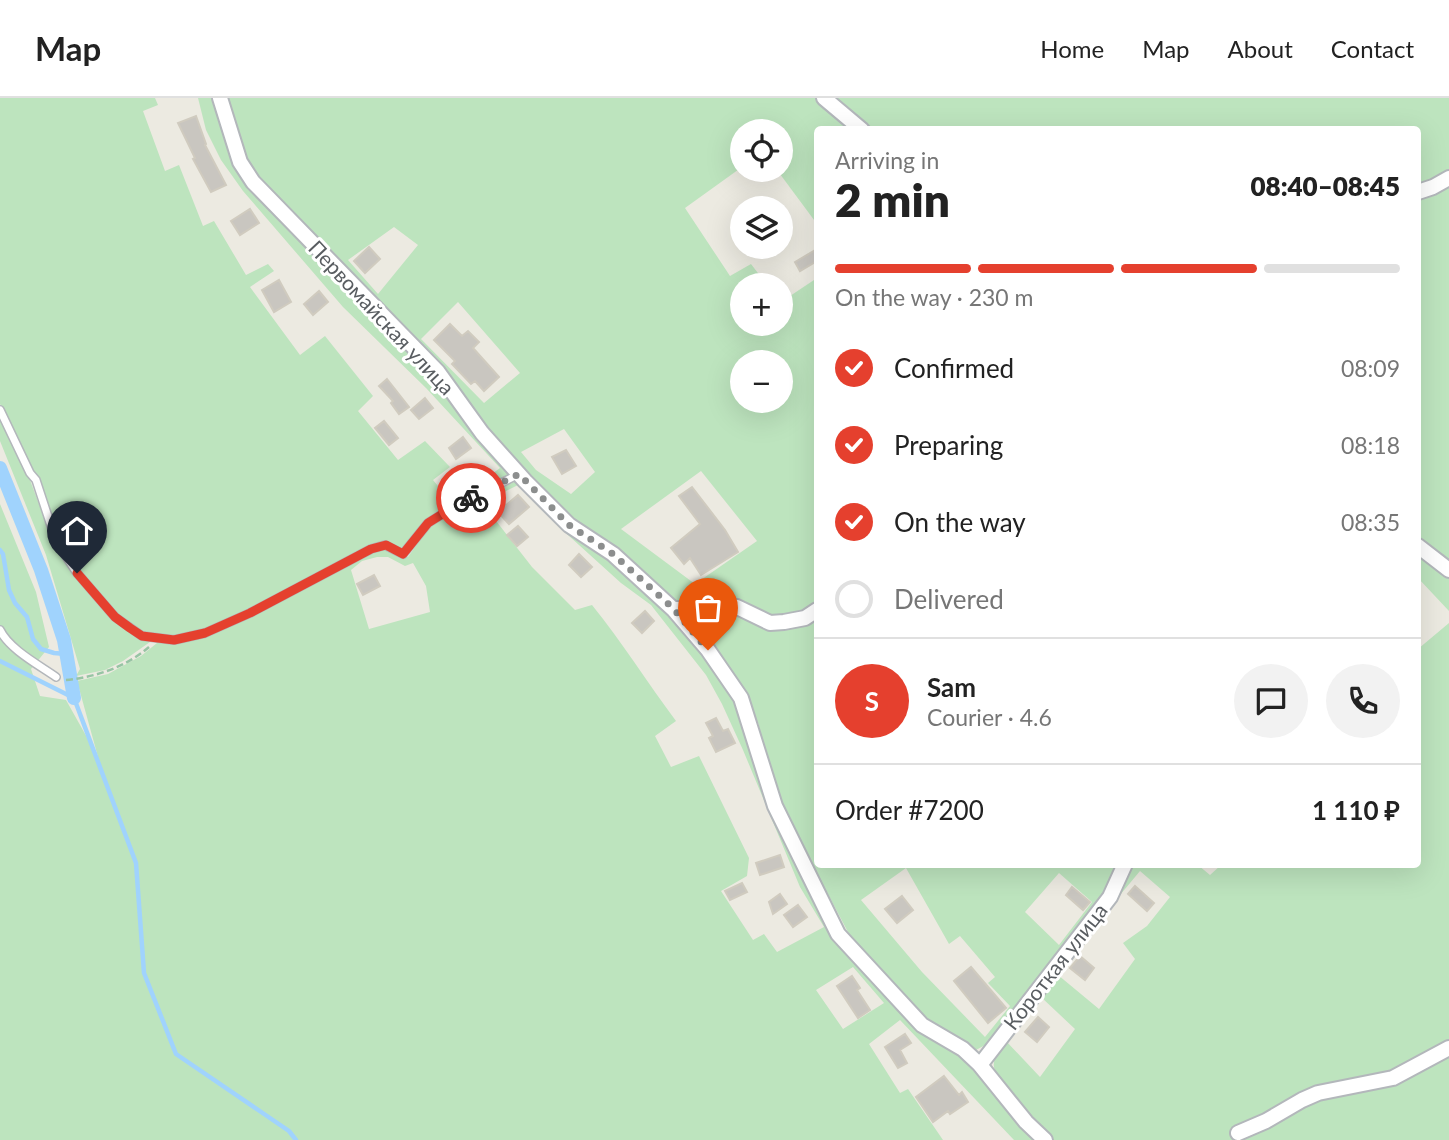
<!DOCTYPE html>
<meta charset="utf-8">
<style>
:root{--surface:#fff;--page:#f2f2f2;--text:#222;--muted:#767676;--line:#e0e0e0;--accent:#e5402e}
body{margin:0;font-family:Lato,sans-serif;background:var(--page);color:var(--text);height:100vh;display:flex;flex-direction:column;font-size:26px;white-space:nowrap}
*{box-sizing:border-box;margin:0}
p{font-size:23px;color:var(--muted)}
.icon{flex:none;width:38px;height:38px;fill:none;stroke:currentColor;stroke-width:2;stroke-linecap:round;stroke-linejoin:round}
.map{position:relative;flex:1;overflow:hidden}
.sheet{position:absolute;left:814px;top:28px;width:607px;height:742px;display:flex;flex-direction:column;background:var(--surface);border-radius:7px;box-shadow:0 7px 28px #0002}
.sheet>*{flex:none}
.fabs{position:absolute;left:730px;top:21px;display:grid;gap:14px}
.fabs a{display:grid;place-items:center;width:63px;height:63px;border-radius:50%;background:var(--surface);box-shadow:0 7px 28px #0002;font-size:35px}
.pin{position:absolute;display:grid;place-items:center;width:60px;height:60px;color:#fff;margin:-72px -30px;border-radius:50% 50% 50% 0;rotate:-45deg;box-shadow:0 0 7px #0007}
.pin .icon{rotate:45deg}
.courier{position:absolute;display:grid;place-items:center;width:70px;height:70px;margin:-35px;border:5px solid #e5402e;border-radius:50%;background:#fff;color:#222;box-shadow:0 2px 9px #0007}
.head em{font-style:normal;font-weight:800}
.head div{display:flex;flex-direction:column-reverse}
.head{display:flex;align-items:center;justify-content:space-between;height:119px;padding:0 21px}
h1{font-size:46px;font-weight:800;line-height:52px}
.bar{display:grid;grid-template-columns:repeat(4,1fr);gap:10px 7px;align-content:center;height:84px;padding:0 21px}
.bar i{height:9px;border-radius:5px;background:var(--line)}
.bar .selected{background:var(--accent)}
.bar p{grid-column:span 4}
.line{display:flex;align-items:center;gap:18px;padding:0 21px;border-top:2px solid var(--line)}
.line div{flex:1}
.round{display:grid;place-items:center;flex:none;width:74px;height:74px;border-radius:37px;background:var(--page)}
ol{padding:0 21px;list-style:none}
li{display:flex;align-items:center;gap:21px;height:77px}
li p{margin-inline-start:auto}
li .icon{padding:7px;border-radius:50%;background:var(--accent);color:#fff;stroke-width:4}
li:last-child{color:var(--muted)}
li i{width:38px;height:38px;border:4px solid var(--line);border-radius:50%}
header{display:flex;align-items:center;gap:42px;box-sizing:border-box;height:98px;padding:0 35px;background:var(--surface);border-bottom:2px solid var(--line)}
header strong{font-size:33px}
nav{display:flex;gap:38px;margin-inline-start:auto;font-size:24px}
.map>svg:first-child{display:block}
.green{fill:#bde4be;fill-rule:evenodd}
.lines{fill:none;stroke-linecap:round;stroke-linejoin:round}
.stream{stroke:#a0d3fd;stroke-width:4.5}
.canal{stroke:#a0d3fd;stroke-width:14}
.building{fill:#c9c6c0;stroke:#d0cbbf;stroke-width:2}
.service-casing{stroke:#b3b7bb;stroke-width:10}
.minor-casing{stroke:#b3b7bb;stroke-width:18}
.path{stroke:#97c4a4;stroke-width:2.5;stroke-dasharray:7 3.5;stroke-linecap:butt}
.service{stroke:#fff;stroke-width:7}
.minor{stroke:#fff;stroke-width:14}
.done{stroke:#8c8e8e;stroke-width:7;stroke-dasharray:0 12.6}
.route{stroke:#e5402e;stroke-width:9}
.labels{text-anchor:middle;stroke-width:6;stroke-linejoin:round;paint-order:stroke}
.street-label{font-size:21px;fill:#595d61;stroke:#fff}
</style>
<header>
<strong>Map</strong>
<nav><a>Home</a><a>Map</a><a>About</a><a>Contact</a></nav>
</header>
<div class="map">
<svg width="1449" height="1042" viewBox="0 0 1449 1042">
<rect width="100%" height="100%" fill="#eceae1"/>
<path class="green" d="M 0,0 L 155,0 L 158,7 L 143,13 L 165,73 L 179,67 L 203,128 L 214,123 L 246,177 L 268,166 L 274,173 L 250,189 L 300,257 L 325,238 L 373,298 L 358,313 L 398,362 L 425,343 L 450,369 L 433,382 L 451,404 L 459,400 L 500,370 L 426,290 L 343,209 L 243,93 L 221,62 L 206,32 L 198,0 L 216,0 L 238,65 L 436,277 L 514,376 L 442,413 L 404,451 L 399,452 L 381,445 L 370,447 L 250,512 L 205,533 L 188,537 L 163,539 L 148,536 L 134,530 L 112,512 L 83,477 L 59,442 L 33,374 L 0,306 Z
M 223,0 L 1449,0 L 1449,513 L 1418,480 L 1418,238 L 1420,236 L 1418,232 L 1418,32 L 817,32 L 817,126 L 777,72 L 780,72 L 780,33 L 742,33 L 742,69 L 685,110 L 730,178 L 751,166 L 767,187 L 742,187 L 742,226 L 780,226 L 781,204 L 817,180 L 817,717 L 814,719 L 817,726 L 817,766 L 1121,767 L 1103,801 L 1045,876 L 987,946 L 976,952 L 969,949 L 930,925 L 909,907 L 849,836 L 793,730 L 772,687 L 760,644 L 759,627 L 745,597 L 709,546 L 562,415 L 285,112 L 243,61 ZM 394,129 L 418,147 L 378,196 L 348,162 ZM 458,204 L 520,275 L 484,305 L 421,241 ZM 742,264 L 780,264 L 780,303 L 742,303 ZM 564,331 L 595,374 L 571,396 L 536,372 L 521,354 ZM 701,373 L 757,443 L 695,486 L 621,431 ZM 906,770 L 949,846 L 960,838 L 995,879 L 988,885 L 1010,908 L 985,939 L 922,874 L 861,802 ZM 1059,775 L 1092,804 L 1059,847 L 1025,814 Z
M 0,318 L 27,374 L 52,441 L 116,524 L 130,534 L 150,544 L 123,563 L 105,572 L 76,578 L 80,571 L 46,457 L 0,343 Z
M 518,382 L 611,458 L 670,514 L 705,555 L 737,602 L 790,745 L 872,878 L 963,954 L 1038,1042 L 1014,1042 L 900,922 L 869,946 L 900,995 L 908,991 L 943,1042 L 0,1042 L 0,406 L 36,494 L 49,549 L 31,571 L 40,598 L 66,602 L 98,659 L 77,583 L 108,576 L 141,558 L 157,545 L 175,544 L 209,537 L 263,512 L 369,454 L 383,449 L 399,459 L 408,459 L 427,432 L 439,422 ZM 518,387 L 558,428 L 621,485 L 651,507 L 706,577 L 722,606 L 743,652 L 800,789 L 824,829 L 777,854 L 764,836 L 753,842 L 721,793 L 747,778 L 749,760 L 699,658 L 671,669 L 655,638 L 676,623 C 647,584 622,544 592,507 L 575,512 L 532,469 L 482,405 ZM 377,459 L 388,459 L 405,468 L 413,465 L 426,488 L 430,514 L 369,531 L 351,472 L 362,463 ZM 853,869 L 884,905 L 843,931 L 816,892 Z
M 1449,525 L 1449,948 L 1392,978 L 1318,993 L 1231,1035 L 1234,1038 L 1271,1024 L 1288,1012 L 1326,995 L 1395,981 L 1449,953 L 1449,1042 L 1050,1042 C 1035,1027 995,989 994,969 C 993,963 996,958 997,953 L 1115,798 L 1122,781 L 1131,767 L 1198,767 L 1210,777 L 1221,767 L 1418,766 L 1418,551 ZM 1140,773 L 1170,799 L 1147,828 L 1123,845 L 1135,861 L 1099,911 L 1058,877 L 1120,797 ZM 1041,899 L 1075,931 L 1040,979 L 1006,943 Z"/>
<g class="lines">
<path class="stream" d="M 0,452 L 3,456 L 9,492 L 15,505 L 27,519 L 33,541 L 41,551 L 54,555 L 66,556
M 0,563 L 74,600 L 136,765 L 144,875 L 176,956 L 289,1033 L 296,1042"/>
<path class="canal" d="M 0,370 L 41,472 L 64,542 L 74,600"/>
</g>
<path class="building" d="M 196,18 L 206,46 L 205,47 L 226,87 L 211,94 L 193,61 L 195,60 L 178,25 Z
M 250,111 L 259,125 L 240,137 L 231,123 Z
M 369,149 L 380,161 L 365,175 L 354,163 Z
M 817,151 L 817,163 L 800,173 L 795,164 Z
M 279,182 L 291,204 L 274,214 L 262,192 Z
M 319,193 L 328,204 L 313,217 L 304,206 Z
M 450,226 L 462,238 L 468,233 L 479,244 L 473,250 L 499,279 L 484,293 L 475,283 L 471,286 L 452,266 L 455,263 L 434,242 Z
M 387,281 L 409,309 L 399,316 L 391,305 L 393,303 L 379,288 Z
M 425,300 L 433,310 L 419,321 L 411,312 Z
M 384,323 L 398,340 L 389,347 L 375,330 Z
M 463,339 L 471,350 L 456,361 L 449,350 Z
M 566,352 L 576,368 L 562,376 L 552,359 Z
M 692,389 L 725,432 L 738,454 L 701,477 L 690,460 L 684,466 L 671,450 L 700,426 L 679,398 Z
M 518,397 L 529,409 L 509,426 L 498,414 Z
M 518,428 L 528,439 L 517,448 L 507,437 Z
M 579,456 L 592,469 L 581,479 L 569,467 Z
M 374,477 L 380,488 L 363,497 L 357,486 Z
M 645,513 L 654,523 L 642,535 L 632,525 Z
M 716,620 L 723,633 L 728,631 L 735,645 L 716,654 L 709,640 L 713,638 L 706,625 Z
M 780,757 L 784,769 L 760,777 L 756,765 Z
M 742,785 L 747,794 L 730,802 L 725,793 Z
M 1135,788 L 1154,805 L 1147,813 L 1128,796 Z
M 1072,789 L 1090,804 L 1083,812 L 1066,797 Z
M 780,796 L 787,806 L 773,816 L 769,804 Z
M 902,798 L 913,812 L 897,825 L 885,811 Z
M 798,807 L 807,819 L 793,829 L 784,817 Z
M 1080,858 L 1094,870 L 1085,882 L 1070,870 Z
M 971,869 L 1006,910 L 988,925 L 954,883 Z
M 852,878 L 860,890 L 857,892 L 870,912 L 858,920 L 837,888 Z
M 1038,919 L 1049,929 L 1037,944 L 1025,934 Z
M 905,936 L 911,945 L 900,952 L 907,965 L 898,970 L 885,949 Z
M 944,978 L 959,997 L 962,994 L 968,1004 L 950,1016 L 948,1013 L 933,1024 L 916,999 Z"/>
<g class="lines">
<defs>
<path id="service" d="M 0,312 L 30,375 L 36,382 L 56,443 L 77,475 L 115,519 L 142,538 L 174,542 L 205,535 L 250,515 L 371,451 L 385,447 L 403,456 L 428,425 L 452,410 L 519,376
M 0,532 C 9,551 39,567 56,579"/>
<path id="minor" d="M 220,0 L 240,64 L 253,84 L 438,274 L 482,335 L 525,383 L 569,427 L 613,456 L 673,511 L 708,552 L 741,600 L 775,708 L 838,836 L 922,927 L 963,951 L 980,967 L 1026,1024 L 1045,1042
M 824,0 L 862,32
M 1418,94 L 1433,89 L 1449,80
M 1418,448 L 1449,472
M 673,511 L 696,511 L 717,507 L 737,509 L 770,525 L 784,524 L 805,520 L 817,512
M 980,967 L 1110,799 L 1125,766
M 1238,1035 L 1266,1023 L 1302,1002 L 1318,995 L 1393,980 L 1449,950"/>
</defs>
<use href="#service" class="service-casing"/>
<use href="#minor" class="minor-casing"/>
<path class="path" d="M 66,582 C 96,579 126,569 149,549"/>
<use href="#service" class="service"/>
<use href="#minor" class="minor"/>
</g>
<g class="lines">
<path class="done" d="M 471,400 L 519,376 L 569,427 L 613,456 L 673,510 L 708,552"/>
<path class="route" d="M 77,475 L 115,519 L 130,530 L 142,538 L 174,542 L 205,535 L 250,515 L 371,451 L 386,447 L 403,456 L 428,425 L 452,410 L 471,400"/>
</g>
<g class="labels">
<g class="street-label">
<text transform="translate(381 220) rotate(47)" y="7">Первомайская улица</text>
<text transform="translate(1056 869) rotate(-52)" y="7">Короткая улица</text>
</g>
</g>
</svg>
<div class="fabs">
<a><svg class="icon" aria-label="locate" viewBox="0 0 24 24"><circle cx="12" cy="12" r="6"/><path d="M12 2v4M12 18v4M2 12h4M18 12h4"/></svg></a>
<a><svg class="icon" aria-label="layers" viewBox="0 0 24 24"><path d="M12 4l9 5-9 5-9-5zM3 14l9 5 9-5"/></svg></a>
<a>+</a>
<a>−</a>
</div>
<div class="pin" style="left:708px;top:552px;background:#ea580c"><svg class="icon" aria-label="bag" viewBox="0 0 24 24"><path d="M5 8h14l-1 12H6zM9 8a3 3 0 0 1 6 0"/></svg></div>
<div class="pin" style="left:77px;top:475px;background:#1f2937"><svg class="icon" aria-label="home" viewBox="0 0 24 24"><path d="M3 11l9-7 9 7M6 9v11h12V9"/></svg></div>
<div class="courier" style="left:471px;top:400px"><svg class="icon" aria-label="bike" viewBox="0 0 24 24"><circle cx="6" cy="16" r="4"/><circle cx="18" cy="16" r="4"/><path d="M6 16l4-8h5l3 8M10 8l3 8H6M13 5h3"/></svg></div>
<section class="sheet">
<div class="head"><div><h1>2 min</h1><p>Arriving in</p></div><em>08:40–08:45</em></div>
<div class="bar"><i class="selected"></i><i class="selected"></i><i class="selected"></i><i></i><p>On the way · 230 m</p></div>
<ol>
<li><svg class="icon" aria-label="check" viewBox="0 0 24 24"><path d="M5 12l5 5 9-10"/></svg>Confirmed<p>08:09</p></li>
<li><svg class="icon" aria-label="check" viewBox="0 0 24 24"><path d="M5 12l5 5 9-10"/></svg>Preparing<p>08:18</p></li>
<li><svg class="icon" aria-label="check" viewBox="0 0 24 24"><path d="M5 12l5 5 9-10"/></svg>On the way<p>08:35</p></li>
<li><i></i>Delivered</li>
</ol>
<div class="line" style="height:126px"><b class="round" style="background:var(--accent);color:#fff">S</b><div><b>Sam</b><p>Courier · 4.6</p></div><a class="round"><svg class="icon" aria-label="chat" viewBox="0 0 24 24"><path d="M4 5h16v11H9l-5 4z"/></svg></a><a class="round"><svg class="icon" aria-label="phone" viewBox="0 0 24 24"><path d="M5 4h4l2 5-3 2q2 4 5 5l2-3 5 2v4C11 20 4 13 5 4z"/></svg></a></div>
<div class="line" style="height:91px"><div>Order #7200</div><b>1 110 ₽</b></div>
</section>
</div>
